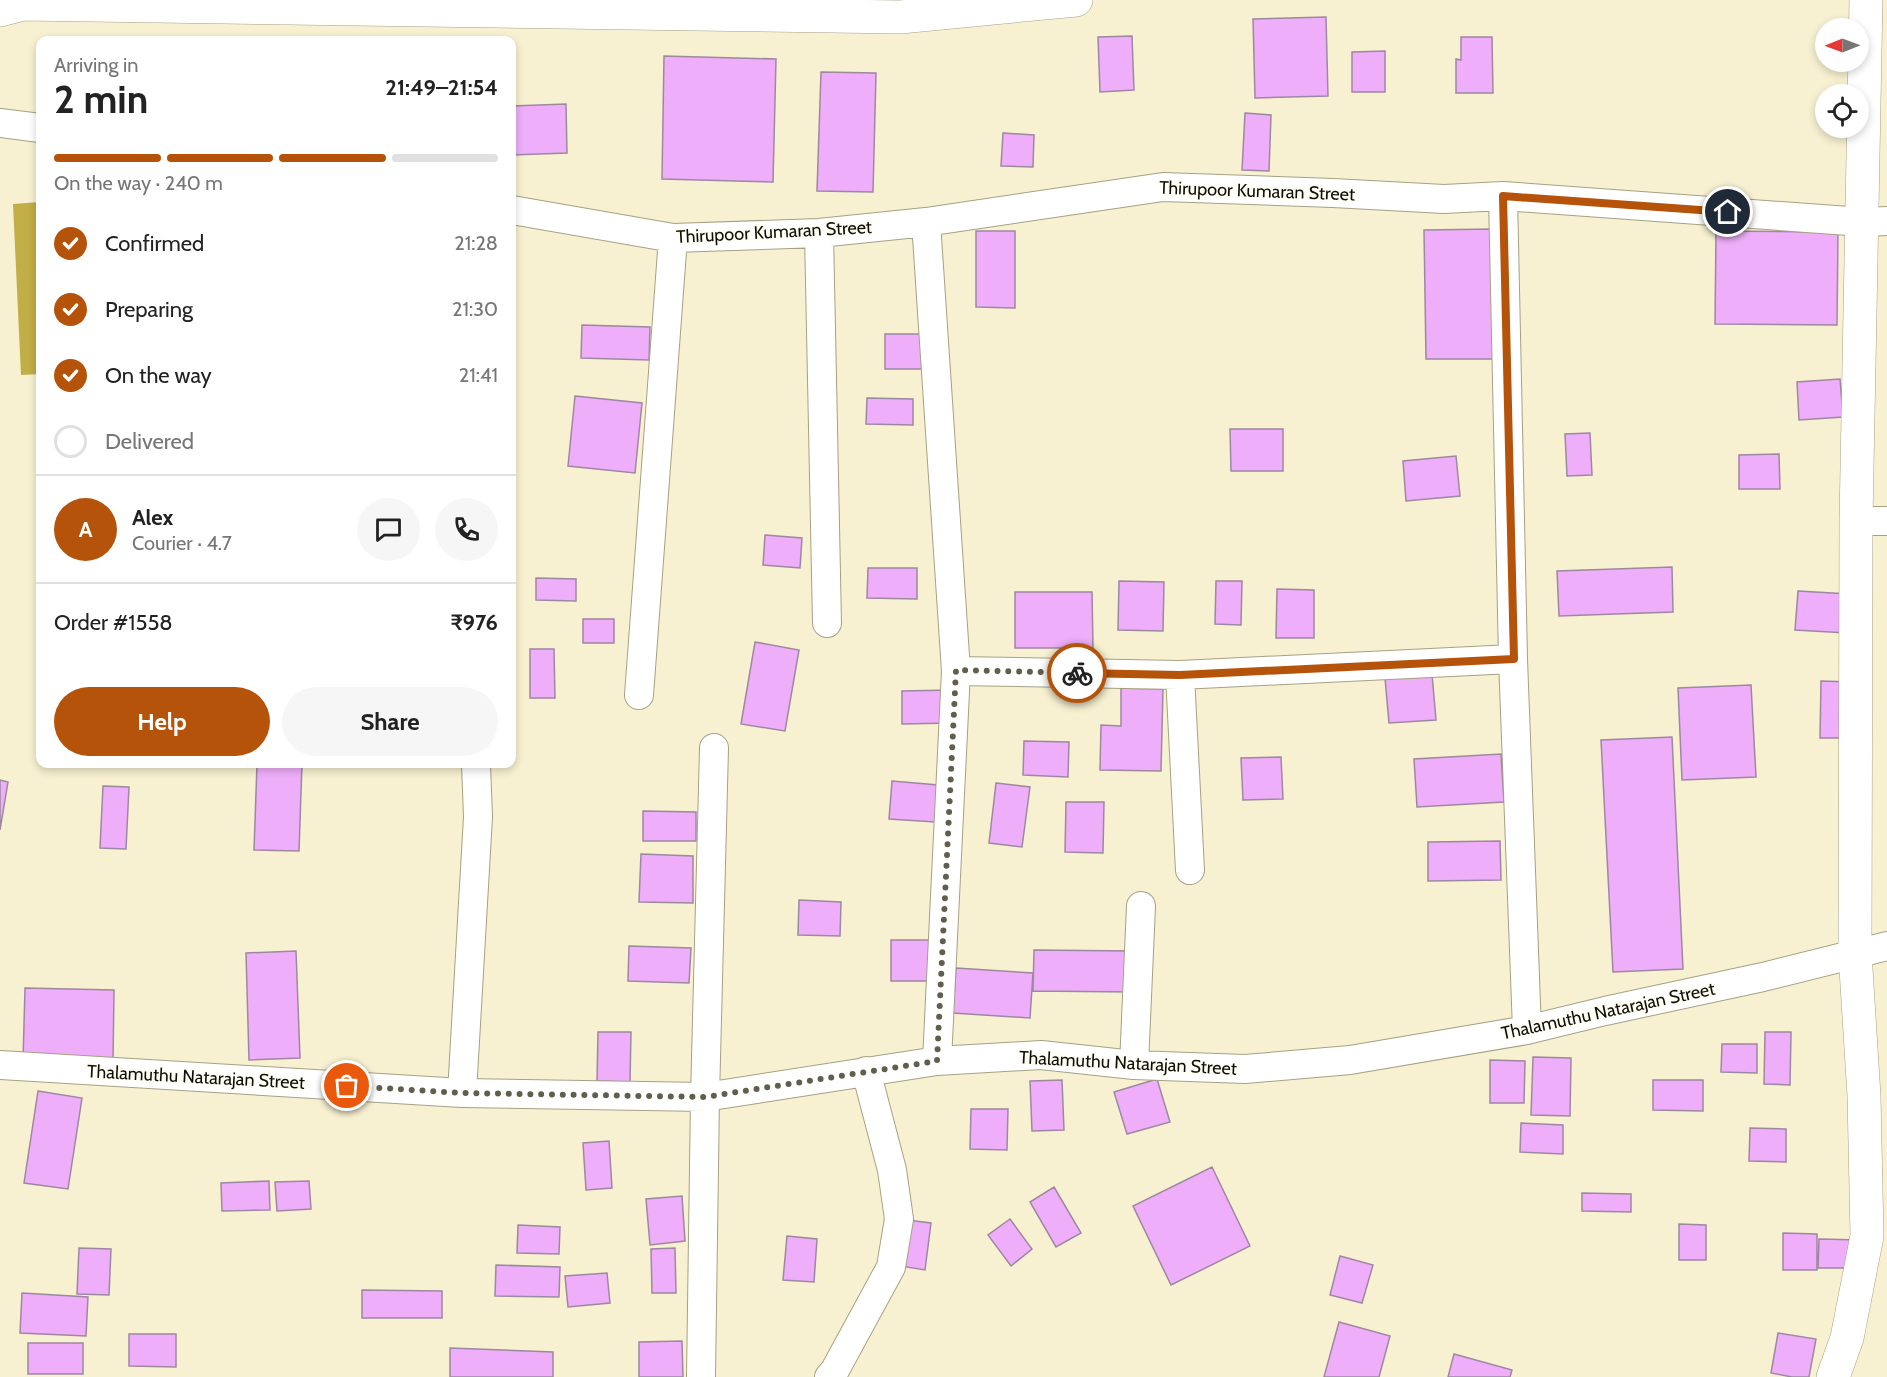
<!DOCTYPE html>
<meta charset="utf-8">
<style>
:root{--surface:#fff;--page:#f6f6f6;--text:#222;--muted:#767676;--line:#e0e0e0;--accent:#b45309}
body{margin:0;font-family:Cabin,sans-serif;background:var(--page);color:var(--text);height:100vh;display:flex;flex-direction:column;font-size:22px;white-space:nowrap}
*{box-sizing:border-box;margin:0}
p{font-size:20px;color:var(--muted)}
.icon{flex:none;width:33px;height:33px;fill:none;stroke:currentColor;stroke-width:2;stroke-linecap:round;stroke-linejoin:round}
.map{position:relative;flex:1;overflow:hidden}
.panel{position:absolute;left:36px;top:36px;width:480px;height:732px;display:flex;flex-direction:column;background:var(--surface);border-radius:12px;box-shadow:0 3px 9px #0003}
.panel>*{flex:none}
.needle{width:39px;rotate:269deg}
.tools{position:absolute;left:1815px;top:18px;display:grid;gap:12px}
.tools a{display:grid;place-items:center;width:54px;height:54px;border-radius:50%;background:var(--surface);box-shadow:0 3px 9px #0003;font-size:30px}
.pin{position:absolute;display:grid;place-items:center;width:51px;height:51px;color:#fff;margin:-26px;border:3px solid #fff;border-radius:50%;box-shadow:0 2px 6px #0007}
.courier{position:absolute;display:grid;place-items:center;width:60px;height:60px;margin:-30px;border:4px solid #b45309;border-radius:50%;background:#fff;color:#222;box-shadow:0 2px 8px #0007}
.overview em{font-style:normal;font-weight:700}
.overview div{display:flex;flex-direction:column-reverse}
.overview{display:flex;align-items:center;justify-content:space-between;height:102px;padding:0 18px}
h1{font-size:39px;font-weight:700;line-height:45px}
.bar{display:grid;grid-template-columns:repeat(4,1fr);gap:9px 6px;align-content:center;height:72px;padding:0 18px}
.bar i{height:8px;border-radius:4px;background:var(--line)}
.bar .current{background:var(--accent)}
.bar p{grid-column:span 4}
.line{display:flex;align-items:center;gap:15px;padding:0 18px;border-top:2px solid var(--line)}
.line div{flex:1}
.round{display:grid;place-items:center;flex:none;width:63px;height:63px;border-radius:32px;background:var(--page)}
ol{padding:0 18px;list-style:none}
li{display:flex;align-items:center;gap:18px;height:66px}
li p{margin-inline-start:auto}
li .icon{padding:6px;border-radius:50%;background:var(--accent);color:#fff;stroke-width:4}
li:last-child{color:var(--muted)}
li i{width:33px;height:33px;border:3px solid var(--line);border-radius:50%}
.cta{display:flex;gap:12px;margin-top:auto;padding:12px 18px}
.cta a{flex:1;height:69px;border-radius:36px;background:var(--accent);color:#fff;font-size:24px;font-weight:700;line-height:69px;text-align:center}
.cta a+a{background:var(--page);color:var(--text)}
.map>svg:first-child{display:block}
.water{fill:#c1ae47}
.building{fill:#efaefa;stroke:#9d88a1;stroke-width:1.5}
.lines{fill:none;stroke-linecap:round;stroke-linejoin:round}
.minor-casing{stroke:#a6a183;stroke-width:30}
.tertiary-casing{stroke:#a6a183;stroke-width:34}
.minor{stroke:#fff;stroke-width:28}
.tertiary{stroke:#fff;stroke-width:33}
.done{stroke:#625e4c;stroke-width:6;stroke-dasharray:0 10.8}
.route{stroke:#b45309;stroke-width:8}
.labels{text-anchor:middle;stroke-width:5;stroke-linejoin:round;paint-order:stroke}
.street-label{font-size:18px;fill:#110f05;stroke:#fffef7}
</style>
<div class="map">
<svg width="1887" height="1377" viewBox="0 0 1887 1377">
<rect width="100%" height="100%" fill="#f7f1d1"/>
<path class="water" d="M 40,202 L 40,374 L 21,375 L 13,204 Z"/>
<path class="building" d="M 1326,17 L 1328,96 L 1255,98 L 1253,19 Z
M 1132,36 L 1134,90 L 1100,92 L 1098,37 Z
M 1461,37 L 1492,37 L 1493,93 L 1456,93 L 1456,59 L 1461,60 Z
M 1385,51 L 1385,92 L 1352,92 L 1352,52 Z
M 664,56 L 776,59 L 773,182 L 662,179 Z
M 821,72 L 876,73 L 873,192 L 817,191 Z
M 566,104 L 567,153 L 512,155 L 512,106 Z
M 1245,113 L 1271,115 L 1269,171 L 1242,170 Z
M 1003,133 L 1034,135 L 1033,167 L 1001,166 Z
M 1493,229 L 1495,359 L 1426,359 L 1424,230 Z
M 976,231 L 1015,231 L 1015,308 L 976,307 Z
M 1716,231 L 1838,232 L 1837,325 L 1715,324 Z
M 582,325 L 650,327 L 649,360 L 581,358 Z
M 885,334 L 929,334 L 929,369 L 885,369 Z
M 1840,379 L 1843,417 L 1799,420 L 1797,382 Z
M 575,396 L 642,403 L 635,473 L 568,466 Z
M 867,398 L 913,399 L 913,425 L 866,424 Z
M 1230,429 L 1283,429 L 1283,471 L 1231,471 Z
M 1590,433 L 1592,475 L 1567,476 L 1565,434 Z
M 1779,454 L 1780,489 L 1739,489 L 1739,455 Z
M 1456,456 L 1460,496 L 1406,501 L 1403,461 Z
M 765,535 L 802,538 L 800,568 L 763,565 Z
M 1672,567 L 1673,612 L 1559,616 L 1557,571 Z
M 868,568 L 917,568 L 917,599 L 867,598 Z
M 536,578 L 576,579 L 576,601 L 536,600 Z
M 1119,581 L 1164,582 L 1163,631 L 1118,630 Z
M 1216,581 L 1242,581 L 1241,625 L 1215,624 Z
M 1277,589 L 1314,590 L 1314,638 L 1276,638 Z
M 1798,591 L 1849,594 L 1847,633 L 1795,630 Z
M 1015,592 L 1092,592 L 1093,648 L 1015,648 Z
M 583,619 L 614,619 L 614,643 L 583,643 Z
M 755,642 L 799,650 L 785,731 L 741,724 Z
M 530,649 L 554,649 L 555,698 L 530,698 Z
M 1432,674 L 1436,720 L 1389,723 L 1385,678 Z
M 1821,681 L 1852,682 L 1851,738 L 1820,738 Z
M 1751,685 L 1756,777 L 1682,780 L 1678,688 Z
M 1121,688 L 1163,689 L 1161,771 L 1100,770 L 1101,725 L 1121,726 Z
M 950,690 L 950,723 L 902,724 L 902,691 Z
M 1672,737 L 1683,969 L 1613,972 L 1601,740 Z
M 1024,741 L 1069,742 L 1068,777 L 1023,775 Z
M 1501,754 L 1504,802 L 1417,807 L 1414,759 Z
M 1281,757 L 1283,799 L 1243,800 L 1241,758 Z
M 257,764 L 302,764 L 299,851 L 254,850 Z
M 0,780 L 8,782 L 0,830 Z
M 892,781 L 938,785 L 935,822 L 889,819 Z
M 996,783 L 1030,787 L 1022,847 L 989,843 Z
M 103,786 L 129,787 L 126,849 L 100,848 Z
M 1066,802 L 1104,802 L 1103,853 L 1065,852 Z
M 643,811 L 696,812 L 696,841 L 643,841 Z
M 1500,841 L 1501,880 L 1428,881 L 1428,842 Z
M 641,854 L 693,856 L 693,903 L 639,902 Z
M 799,900 L 841,902 L 840,936 L 798,935 Z
M 891,940 L 933,940 L 934,981 L 891,981 Z
M 629,946 L 691,948 L 689,983 L 628,981 Z
M 1034,950 L 1133,951 L 1133,992 L 1033,991 Z
M 296,951 L 300,1058 L 249,1060 L 246,953 Z
M 956,968 L 1033,973 L 1030,1018 L 953,1013 Z
M 25,988 L 114,990 L 113,1063 L 23,1061 Z
M 598,1032 L 631,1032 L 630,1082 L 597,1081 Z
M 1765,1032 L 1791,1032 L 1790,1085 L 1764,1084 Z
M 1722,1044 L 1757,1044 L 1757,1073 L 1721,1072 Z
M 1533,1057 L 1571,1058 L 1570,1116 L 1531,1115 Z
M 1490,1060 L 1525,1061 L 1524,1103 L 1490,1103 Z
M 1157,1079 L 1170,1122 L 1127,1134 L 1114,1092 Z
M 1062,1080 L 1064,1130 L 1032,1131 L 1030,1081 Z
M 1653,1080 L 1703,1080 L 1703,1111 L 1653,1110 Z
M 38,1091 L 82,1098 L 68,1189 L 24,1183 Z
M 971,1109 L 1008,1109 L 1007,1150 L 970,1149 Z
M 1521,1123 L 1563,1125 L 1563,1154 L 1520,1152 Z
M 1750,1128 L 1786,1129 L 1786,1162 L 1749,1161 Z
M 609,1141 L 612,1188 L 586,1190 L 583,1143 Z
M 1212,1167 L 1250,1246 L 1171,1285 L 1133,1206 Z
M 269,1181 L 270,1210 L 222,1211 L 221,1183 Z
M 309,1181 L 311,1209 L 277,1211 L 275,1182 Z
M 1054,1187 L 1081,1233 L 1056,1247 L 1030,1202 Z
M 1582,1193 L 1631,1194 L 1631,1212 L 1582,1211 Z
M 682,1196 L 685,1241 L 650,1245 L 646,1199 Z
M 1010,1219 L 1032,1249 L 1011,1266 L 988,1235 Z
M 907,1220 L 931,1223 L 925,1270 L 900,1266 Z
M 1679,1224 L 1706,1225 L 1706,1260 L 1679,1260 Z
M 518,1225 L 560,1227 L 559,1254 L 517,1253 Z
M 1783,1233 L 1817,1234 L 1817,1270 L 1783,1270 Z
M 787,1236 L 817,1239 L 814,1282 L 783,1280 Z
M 1819,1239 L 1861,1240 L 1857,1268 L 1818,1268 Z
M 79,1248 L 111,1249 L 109,1295 L 77,1294 Z
M 675,1248 L 676,1293 L 652,1293 L 651,1249 Z
M 1340,1256 L 1373,1265 L 1362,1303 L 1330,1295 Z
M 496,1265 L 560,1267 L 559,1297 L 495,1296 Z
M 607,1273 L 610,1303 L 568,1307 L 565,1276 Z
M 362,1290 L 442,1291 L 442,1318 L 362,1318 Z
M 22,1293 L 88,1297 L 86,1336 L 20,1333 Z
M 1339,1322 L 1390,1336 L 1379,1377 L 1324,1377 Z
M 1778,1333 L 1816,1339 L 1809,1377 L 1792,1377 L 1771,1373 Z
M 129,1334 L 176,1334 L 176,1367 L 129,1366 Z
M 682,1341 L 683,1377 L 639,1377 L 639,1342 Z
M 28,1343 L 83,1343 L 83,1374 L 28,1374 Z
M 450,1348 L 553,1352 L 553,1377 L 450,1377 Z
M 1454,1354 L 1512,1370 L 1510,1377 L 1448,1377 Z"/>
<g class="lines">
<defs>
<path id="minor" d="M 0,123 L 40,128
M 1503,196 L 1513,659 L 1527,1030
M 512,210 L 673,238 L 819,233 L 926,222 L 1163,187 L 1333,193 L 1444,199 L 1503,196 L 1863,222 L 1887,221
M 926,222 L 956,671 L 937,1061
M 819,233 L 827,623
M 1856,521 L 1887,521
M 956,671 L 1180,675 L 1513,659
M 1180,675 L 1190,870
M 639,695 L 673,238
M 0,1065 L 462,1093 L 705,1097 L 937,1061 L 1041,1055 L 1134,1065 L 1245,1069 L 1350,1060 L 1527,1030 L 1605,1011 L 1763,977 L 1887,946
M 1134,1065 L 1141,906
M 462,1093 L 478,817 L 476,764
M 701,1377 L 705,1097 L 714,748
M 829,1377 L 835,1370 L 891,1267 L 899,1219 L 892,1170 L 866,1071"/>
<path id="tertiary" d="M 0,10 L 23,4 L 900,17 L 1076,0
M 1833,1377 L 1847,1338 L 1867,1236 L 1864,1096 L 1855,953 L 1856,521 L 1866,0"/>
</defs>
<use href="#minor" class="minor-casing"/>
<use href="#tertiary" class="tertiary-casing"/>
<use href="#minor" class="minor"/>
<use href="#tertiary" class="tertiary"/>
</g>
<g class="lines">
<path class="done" d="M 347,1086 L 462,1093 L 705,1097 L 937,1061 L 956,670 L 1077,673"/>
<path class="route" d="M 1077,673 L 1180,675 L 1514,659 L 1503,196 L 1728,212"/>
</g>
<g class="labels">
<g class="street-label">
<text transform="translate(1257 191) rotate(2)" y="6">Thirupoor Kumaran Street</text>
<text transform="translate(774 232) rotate(-3)" y="6">Thirupoor Kumaran Street</text>
<text transform="translate(1608 1011) rotate(-12)" y="6">Thalamuthu Natarajan Street</text>
<text transform="translate(1128 1063) rotate(3)" y="6">Thalamuthu Natarajan Street</text>
<text transform="translate(196 1077) rotate(3)" y="6">Thalamuthu Natarajan Street</text>
</g>
</g>
</svg>
<div class="tools">
<a><svg class="needle" viewBox="-14 -14 28 28"><path d="M0-13l5 13h-10z" fill="#e53935"/><path d="M0 13l5-13h-10z" fill="#767676"/></svg></a>
<a><svg class="icon" aria-label="locate" viewBox="0 0 24 24"><circle cx="12" cy="12" r="6"/><path d="M12 2v4M12 18v4M2 12h4M18 12h4"/></svg></a>
</div>
<div class="pin" style="left:347px;top:1086px;background:#ea580c"><svg class="icon" aria-label="bag" viewBox="0 0 24 24"><path d="M5 8h14l-1 12H6zM9 8a3 3 0 0 1 6 0"/></svg></div>
<div class="pin" style="left:1728px;top:212px;background:#1f2937"><svg class="icon" aria-label="home" viewBox="0 0 24 24"><path d="M3 11l9-7 9 7M6 9v11h12V9"/></svg></div>
<div class="courier" style="left:1077px;top:673px"><svg class="icon" aria-label="bike" viewBox="0 0 24 24"><circle cx="6" cy="16" r="4"/><circle cx="18" cy="16" r="4"/><path d="M6 16l4-8h5l3 8M10 8l3 8H6M13 5h3"/></svg></div>
<section class="panel">
<div class="overview"><div><h1>2 min</h1><p>Arriving in</p></div><em>21:49–21:54</em></div>
<div class="bar"><i class="current"></i><i class="current"></i><i class="current"></i><i></i><p>On the way · 240 m</p></div>
<ol>
<li><svg class="icon" aria-label="check" viewBox="0 0 24 24"><path d="M5 12l5 5 9-10"/></svg>Confirmed<p>21:28</p></li>
<li><svg class="icon" aria-label="check" viewBox="0 0 24 24"><path d="M5 12l5 5 9-10"/></svg>Preparing<p>21:30</p></li>
<li><svg class="icon" aria-label="check" viewBox="0 0 24 24"><path d="M5 12l5 5 9-10"/></svg>On the way<p>21:41</p></li>
<li><i></i>Delivered</li>
</ol>
<div class="line" style="height:108px"><b class="round" style="background:var(--accent);color:#fff">A</b><div><b>Alex</b><p>Courier · 4.7</p></div><a class="round"><svg class="icon" aria-label="chat" viewBox="0 0 24 24"><path d="M4 5h16v11H9l-5 4z"/></svg></a><a class="round"><svg class="icon" aria-label="phone" viewBox="0 0 24 24"><path d="M5 4h4l2 5-3 2q2 4 5 5l2-3 5 2v4C11 20 4 13 5 4z"/></svg></a></div>
<div class="line" style="height:78px"><div>Order #1558</div><b>₹976</b></div>
<div class="cta"><a>Help</a><a>Share</a></div>
</section>
</div>
